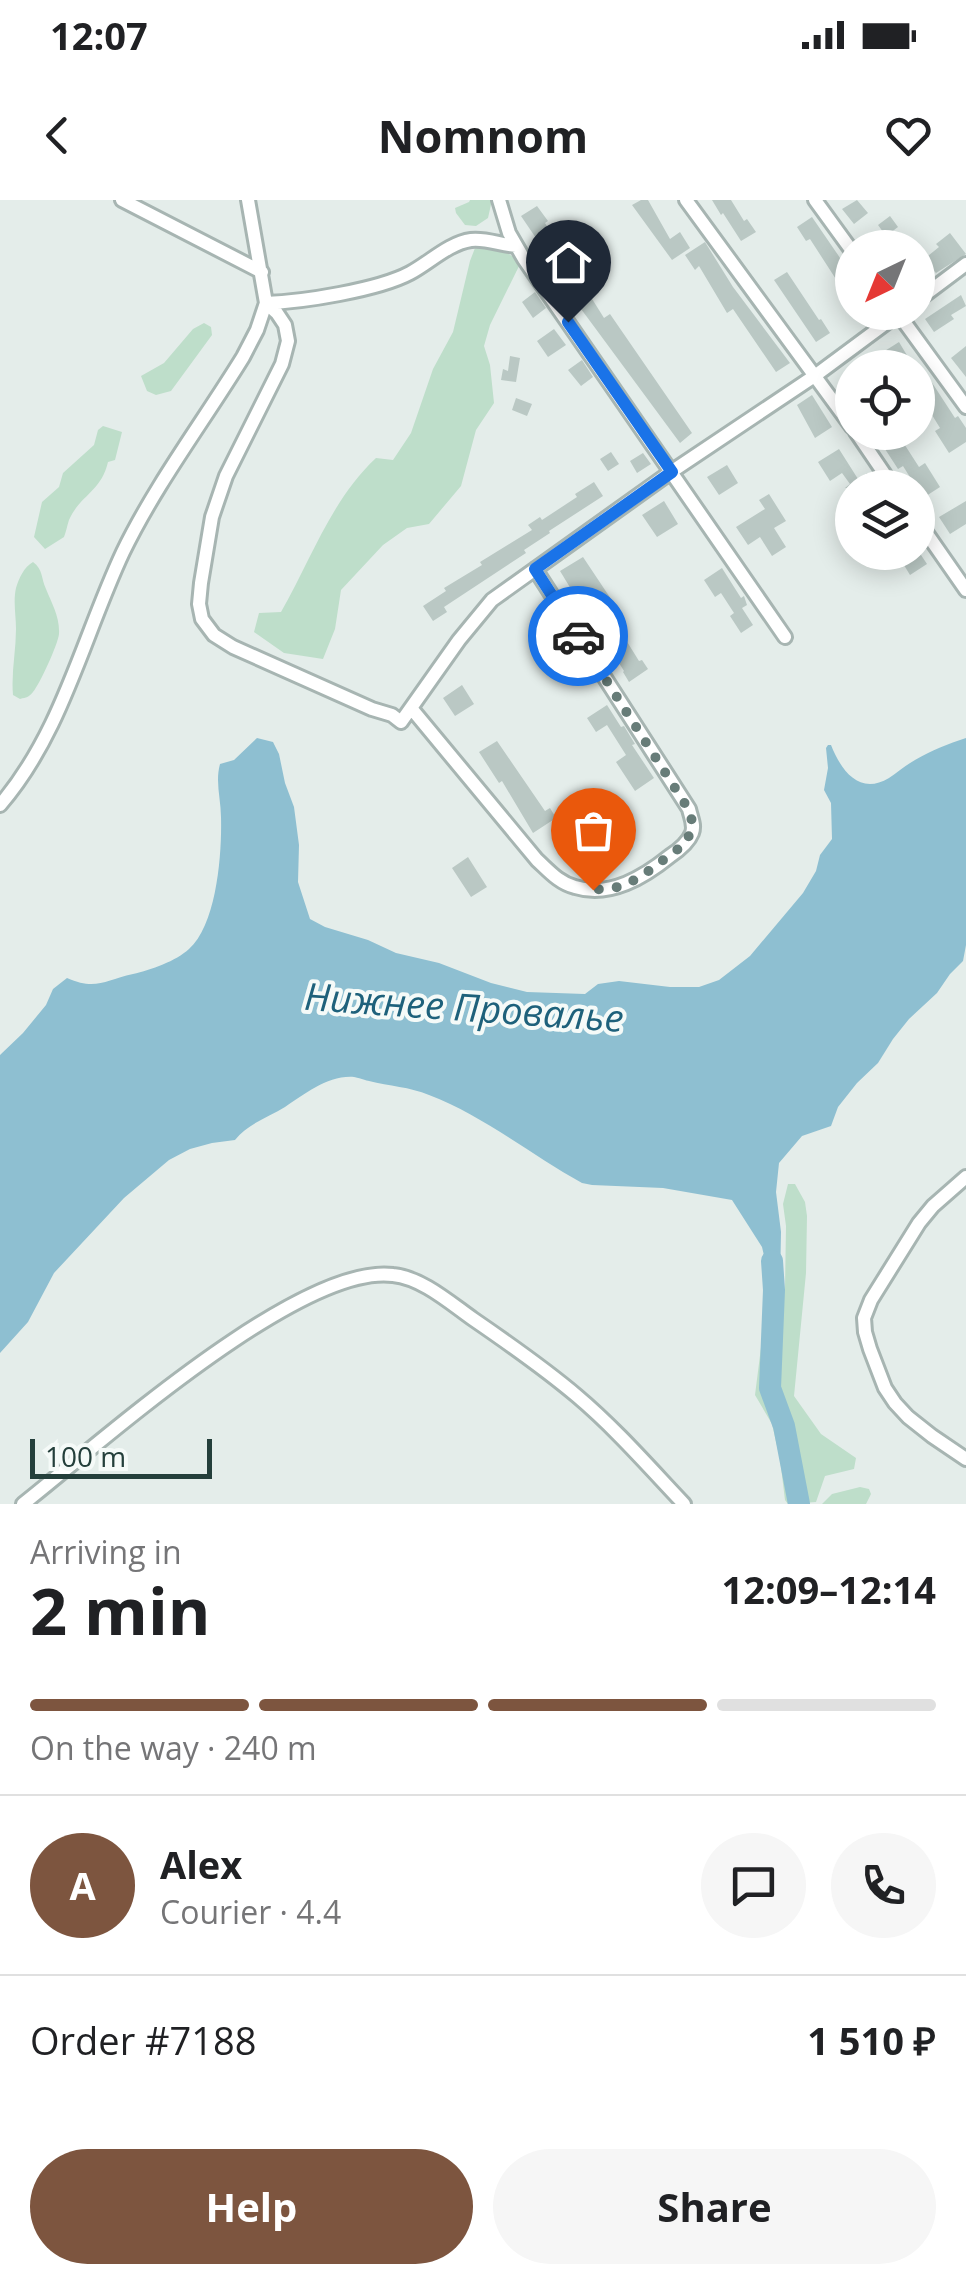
<!DOCTYPE html>
<meta charset="utf-8">
<style>
:root{--surface:#fff;--page:#f6f6f6;--text:#202124;--muted:#757577;--line:#e0e0e0;--accent:#7d553f}
body{margin:0;font-family:"Open Sans",sans-serif;background:var(--page);color:var(--text);height:100vh;display:flex;flex-direction:column;font-size:38px;white-space:nowrap}
*{box-sizing:border-box;margin:0}
p{font-size:32px;color:var(--muted)}
.icon{flex:none;width:55px;height:55px;fill:none;stroke:currentColor;stroke-width:2;stroke-linecap:round;stroke-linejoin:round}
.map{position:relative;height:1304px;overflow:hidden}
.details{display:flex;flex-direction:column;background:var(--surface);flex:1}
.details>*{flex:none}
.needle{width:65px;rotate:223deg}
.fabs{position:absolute;left:835px;top:30px;display:grid;gap:20px}
.fabs a{display:grid;place-items:center;width:100px;height:100px;border-radius:50%;background:var(--surface);box-shadow:0 5px 25px #0003;font-size:50px}
.scale{position:absolute;left:30px;bottom:25px;width:182px;box-sizing:border-box;padding-left:10px;border:5px solid #243f3b;border-top:0;font-size:28px;line-height:35px;white-space:nowrap;color:#243f3b;-webkit-text-stroke:8px #f5faf8;paint-order:stroke}
.pin{position:absolute;display:grid;place-items:center;width:85px;height:85px;color:#fff;margin:-102px -42px;border-radius:50% 50% 50% 0;rotate:-45deg;box-shadow:0 0 10px #0007}
.pin .icon{rotate:45deg}
.courier{position:absolute;display:grid;place-items:center;width:100px;height:100px;margin:-50px;border:8px solid #1a73e8;border-radius:50%;background:#fff;color:#222;box-shadow:0 2px 12px #0007}
.head em{font-style:normal;font-weight:700}
.head div{display:flex;flex-direction:column-reverse}
.head{display:flex;align-items:center;justify-content:space-between;height:170px;padding:0 30px}
h1{font-size:65px;font-weight:700;line-height:75px}
.bar{display:grid;grid-template-columns:repeat(4,1fr);gap:15px 10px;align-content:center;height:120px;padding:0 30px}
.bar i{height:12px;border-radius:8px;background:var(--line)}
.bar .active{background:var(--accent)}
.bar p{grid-column:span 4}
.line{display:flex;align-items:center;gap:25px;padding:0 30px;border-top:2px solid var(--line)}
.line div{flex:1}
.round{display:grid;place-items:center;flex:none;width:105px;height:105px;border-radius:52px;background:var(--page)}
.cta{display:flex;gap:20px;margin-top:auto;padding:20px 30px}
.cta a{flex:1;height:115px;border-radius:60px;background:var(--accent);color:#fff;font-size:40px;font-weight:700;line-height:115px;text-align:center}
.cta a+a{background:var(--page);color:var(--text)}
.status{display:flex;justify-content:space-between;align-items:center;height:70px;padding:0 50px;background:var(--surface);direction:ltr}
.status svg{height:28px;fill:currentColor}
header{display:flex;justify-content:space-between;align-items:center;height:130px;padding:0 30px;background:var(--surface);font-size:45px;font-weight:700}
.map>svg:first-child{display:block}
.green{fill:#bedeca}
.water{fill:#8ebfd1}
.lines{fill:none;stroke-linecap:round;stroke-linejoin:round}
.river{stroke:#8ebfd1;stroke-width:22}
.building{fill:#bac8c4}
.minor-casing{stroke:#a7b5b2;stroke-width:18}
.minor{stroke:#fff;stroke-width:12}
.done{stroke:#677c78;stroke-width:10;stroke-dasharray:0 18}
.route{stroke:#1a73e8;stroke-width:12}
.labels{text-anchor:middle;stroke-width:8;stroke-linejoin:round;paint-order:stroke}
.water-label{font-size:38px;font-style:italic;fill:#1e617b;stroke:#f5faf8}
</style>
<div class="status"><b>12:07</b><svg viewBox="0 0 49 12"><path d="M0 12V9h3v3zM5 12V6h3v6zM10 12V3h3v9zM15 12V0h3v12zM26 1h20v11H26zM47 4h2v5h-2z"/></svg></div>
<header><svg class="icon" aria-label="back" viewBox="0 0 24 24"><path d="M15 5l-7 7 7 7"/></svg>Nomnom<svg class="icon" aria-label="heart" viewBox="0 0 24 24"><path d="M12 20l-8-8c-3-5 5-10 8-4 3-6 11-1 8 4z"/></svg></header>
<div class="map">
<svg width="966" height="1304" viewBox="0 0 966 1304">
<rect width="100%" height="100%" fill="#e4edea"/>
<path class="green" d="M 470,0 L 492,0 L 488,18 L 476,26 L 465,25 L 456,13 L 455,8 L 469,2 Z
M 480,35 L 521,62 L 490,125 L 484,146 L 490,165 L 494,203 L 476,230 L 461,286 L 429,324 L 407,328 L 383,345 L 341,390 L 335,429 L 323,459 L 284,453 L 254,432 L 259,413 L 281,412 C 311,360 331,300 376,258 L 393,260 L 411,233 L 433,169 L 453,132 L 470,61 Z
M 204,123 L 211,127 L 212,135 L 171,191 L 156,195 L 147,191 L 141,176 L 164,163 L 193,129 Z
M 103,226 L 122,232 L 115,260 L 108,262 C 101,292 80,295 69,320 C 67,326 66,332 64,337 L 45,349 L 34,337 L 42,302 L 59,287 L 63,273 L 94,245 L 98,230 Z
M 33,362 C 43,369 41,378 46,389 C 52,404 60,417 59,434 C 58,444 40,484 33,492 C 28,498 27,497 20,499 L 13,495 C 11,473 16,451 16,429 C 16,416 13,401 16,388 C 19,378 24,367 33,362 Z
M 788,984 L 795,984 L 805,1002 L 807,1016 L 806,1073 L 794,1196 L 821,1234 L 856,1258 L 854,1269 L 825,1276 L 816,1302 L 788,1304 L 785,1300 L 780,1259 L 772,1224 L 755,1195 L 766,1108 L 785,1089 L 786,1026 L 783,1004 Z
M 860,1287 L 869,1289 L 871,1294 L 866,1304 L 822,1304 L 832,1294 Z"/>
<path class="water" d="M 257,538 L 273,542 L 279,554 L 285,583 L 294,607 L 299,645 L 298,682 L 310,719 L 325,727 L 368,740 L 396,753 L 439,763 L 491,783 L 527,792 L 585,794 L 598,784 L 619,781 L 670,787 L 699,787 L 719,780 L 750,756 L 803,693 L 816,671 L 820,655 L 832,639 L 831,603 L 824,590 L 828,568 L 826,548 L 828,545 L 831,545 C 841,570 859,596 889,578 C 898,572 906,565 915,560 C 932,550 948,544 966,538 L 966,745 L 963,761 L 950,774 L 937,793 L 909,819 L 893,839 L 878,863 L 857,883 L 838,907 L 831,926 L 802,936 L 779,963 L 776,992 L 781,1032 L 780,1085 L 774,1090 L 767,1085 L 766,1064 L 762,1047 L 732,1000 L 663,988 L 592,985 L 582,983 C 531,955 484,916 429,895 C 410,887 389,886 369,881 C 368,881 356,877 354,877 C 328,875 305,894 285,907 C 269,917 247,924 235,940 L 212,943 L 190,949 L 169,960 L 124,998 L 54,1073 L 28,1122 L 0,1153 L 0,855 L 23,833 L 46,805 L 53,789 L 67,778 C 96,791 105,780 133,774 C 151,770 176,761 189,749 C 217,724 222,653 221,617 C 221,599 215,582 220,564 L 234,560 Z"/>
<g class="lines">
<path class="river" d="M 772,1061 L 774,1090 L 770,1188 L 784,1226 L 799,1304"/>
</g>
<path class="building" d="M 641,0 L 648,0 L 670,39 L 680,32 L 690,48 L 672,60 L 632,5 Z
M 712,0 L 731,0 L 744,21 L 747,19 L 756,32 L 741,41 L 723,13 L 721,15 Z
M 857,0 L 868,13 L 854,24 L 842,9 Z
M 537,6 L 548,21 L 545,23 L 559,46 L 604,118 L 610,114 L 692,233 L 680,243 L 587,117 L 578,105 L 580,103 L 521,16 Z
M 890,16 L 898,27 L 886,36 L 878,25 Z
M 812,17 L 849,71 L 852,69 L 852,104 L 810,39 L 806,41 L 797,27 Z
M 950,33 L 966,54 L 936,73 L 932,69 L 918,80 L 918,64 L 939,47 L 936,44 Z
M 705,42 L 733,87 L 790,163 L 776,172 L 733,109 L 727,113 L 699,66 L 695,70 L 685,55 Z
M 787,72 L 819,120 L 821,119 L 830,133 L 816,142 L 774,80 Z
M 535,92 L 546,108 L 533,118 L 522,102 Z
M 961,95 L 966,106 L 951,115 L 954,119 L 934,132 L 925,119 Z
M 554,129 L 566,145 L 548,157 L 537,141 Z
M 899,142 L 911,162 L 902,168 L 888,168 L 880,154 Z
M 966,146 L 966,177 L 951,158 Z
M 510,156 L 520,158 L 516,182 L 501,180 L 503,169 L 508,171 Z
M 582,160 L 593,177 L 581,186 L 568,170 Z
M 927,175 L 955,218 L 958,216 L 966,228 L 966,242 L 949,253 L 935,231 L 940,228 L 918,192 L 918,180 Z
M 812,195 L 832,227 L 815,238 L 797,205 Z
M 516,198 L 532,204 L 527,216 L 512,210 Z
M 901,239 L 919,267 L 925,263 L 940,287 L 923,298 L 903,266 L 898,269 L 885,249 Z
M 839,249 L 858,279 L 867,273 L 877,288 L 845,288 L 850,284 L 842,273 L 830,281 L 818,262 Z
M 611,252 L 619,264 L 608,271 L 600,259 Z
M 643,253 L 651,264 L 637,273 L 630,261 Z
M 727,265 L 738,283 L 719,295 L 707,277 Z
M 594,282 L 603,296 L 549,331 L 550,333 L 524,350 L 526,353 L 444,407 L 447,412 L 433,421 L 423,406 L 446,391 L 444,388 L 482,365 L 480,362 L 532,330 L 528,325 L 540,317 L 542,320 L 577,297 L 575,294 Z
M 769,294 L 786,321 L 774,328 L 786,347 L 772,356 L 760,337 L 748,345 L 736,327 L 765,309 L 759,300 Z
M 664,301 L 678,324 L 657,337 L 642,315 Z
M 966,301 L 966,324 L 950,334 L 939,317 Z
M 896,352 L 919,352 L 927,364 L 910,375 Z
M 583,357 L 617,408 L 614,410 L 626,429 L 621,432 L 639,461 L 642,460 L 648,469 L 629,482 L 623,472 L 624,471 L 606,442 L 604,443 L 560,371 Z
M 722,368 L 741,398 L 744,396 L 747,405 L 742,408 L 753,425 L 741,433 L 730,416 L 734,413 L 721,393 L 715,397 L 704,380 Z
M 462,485 L 474,504 L 455,516 L 443,498 Z
M 607,505 L 621,527 L 624,526 L 635,544 L 632,545 L 654,578 L 635,591 L 616,562 L 626,555 L 607,525 L 596,532 L 587,518 Z
M 497,541 L 545,611 L 550,608 L 556,618 L 533,633 L 502,581 L 499,583 L 479,552 Z
M 468,657 L 487,687 L 471,697 L 452,668 Z"/>
<g class="lines">
<defs>
<path id="minor" d="M 122,0 L 262,72
M 499,0 L 509,33 L 524,59 L 785,437
M 686,0 L 852,227
M 815,0 L 852,51
M 918,100 L 966,64
M 266,103 L 277,113 L 285,125 L 288,141 L 282,164 L 226,276 L 212,317 L 201,383 L 199,404 L 202,419 L 214,435 L 233,447 L 372,509 L 392,515 L 401,522 L 459,440 L 492,400 L 671,272 L 816,175 L 901,112
M 266,103 C 302,102 378,90 410,73 C 429,63 449,43 471,40 C 486,38 501,45 516,46
M 897,112 L 966,207
M 856,232 L 894,288
M 918,321 L 966,390
M 411,508 L 537,660 C 549,671 559,683 575,687 C 610,698 644,677 670,656 C 679,650 688,643 692,633 C 695,625 691,618 689,609 L 535,369
M 0,605 C 62,533 83,437 123,352 C 156,284 203,222 243,157 L 257,130 L 266,103 L 248,0
M 966,977 L 933,1006 L 919,1023 L 871,1100 L 864,1118 L 865,1132 L 870,1149 L 885,1188 L 895,1203 L 908,1217 L 932,1236 L 966,1259
M 23,1304 C 98,1245 300,1063 393,1075 C 422,1078 449,1102 473,1119 C 508,1143 544,1168 577,1196 C 615,1228 649,1267 684,1304"/>
</defs>
<use href="#minor" class="minor-casing"/>
<use href="#minor" class="minor"/>
</g>
<g class="lines">
<path class="done" d="M 578,436 L 689,610 L 693,625 L 686,643 L 639,678 L 618,687 L 593,690"/>
<path class="route" d="M 568,122 L 672,272 L 535,369 L 578,436"/>
</g>
<g class="labels">
<g class="water-label">
<text transform="translate(464 808) rotate(4)" y="13">Нижнее Провалье</text>
</g>
</g>
</svg>
<div class="fabs">
<a><svg class="needle" viewBox="-14 -14 28 28"><path d="M0-13l5 13h-10z" fill="#e53935"/><path d="M0 13l5-13h-10z" fill="#757577"/></svg></a>
<a><svg class="icon" aria-label="locate" viewBox="0 0 24 24"><circle cx="12" cy="12" r="6"/><path d="M12 2v4M12 18v4M2 12h4M18 12h4"/></svg></a>
<a><svg class="icon" aria-label="layers" viewBox="0 0 24 24"><path d="M12 4l9 5-9 5-9-5zM3 14l9 5 9-5"/></svg></a>
</div>
<div class="scale">100 m</div>
<div class="pin" style="left:593px;top:690px;background:#ea580c"><svg class="icon" aria-label="bag" viewBox="0 0 24 24"><path d="M5 8h14l-1 12H6zM9 8a3 3 0 0 1 6 0"/></svg></div>
<div class="pin" style="left:568px;top:122px;background:#1f2937"><svg class="icon" aria-label="home" viewBox="0 0 24 24"><path d="M3 11l9-7 9 7M6 9v11h12V9"/></svg></div>
<div class="courier" style="left:578px;top:436px"><svg class="icon" aria-label="car" viewBox="0 0 24 24"><path d="M5 17H2v-5l4-1 3-4h7l3 4 3 1v5h-3M9 17h6M6 11h13"/><circle cx="7" cy="17" r="2"/><circle cx="17" cy="17" r="2"/></svg></div>
</div>
<section class="details">
<div class="head"><div><h1>2 min</h1><p>Arriving in</p></div><em>12:09–12:14</em></div>
<div class="bar"><i class="active"></i><i class="active"></i><i class="active"></i><i></i><p>On the way · 240 m</p></div>
<div class="line" style="height:180px"><b class="round" style="background:var(--accent);color:#fff">A</b><div><b>Alex</b><p>Courier · 4.4</p></div><a class="round"><svg class="icon" aria-label="chat" viewBox="0 0 24 24"><path d="M4 5h16v11H9l-5 4z"/></svg></a><a class="round"><svg class="icon" aria-label="phone" viewBox="0 0 24 24"><path d="M5 4h4l2 5-3 2q2 4 5 5l2-3 5 2v4C11 20 4 13 5 4z"/></svg></a></div>
<div class="line" style="height:130px"><div>Order #7188</div><b>1 510 ₽</b></div>
<div class="cta"><a>Help</a><a>Share</a></div>
</section>
